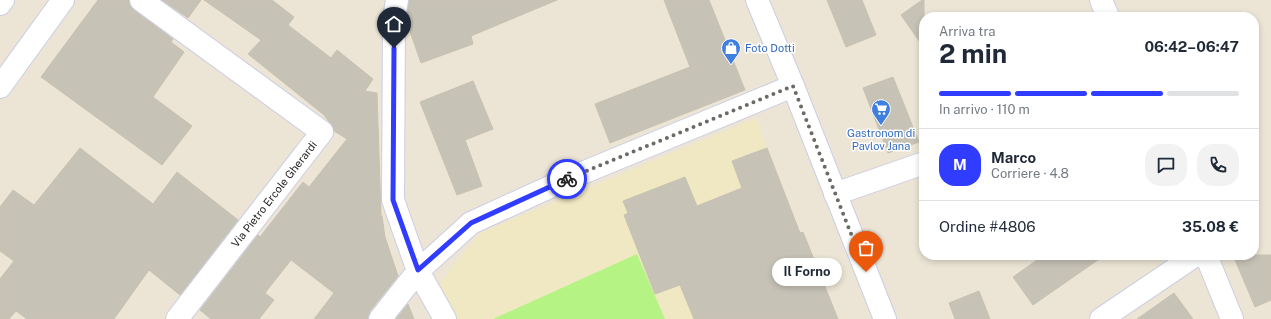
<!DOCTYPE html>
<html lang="it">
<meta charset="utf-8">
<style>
:root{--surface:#fff;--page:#f2f2f3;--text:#1f2937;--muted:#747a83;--line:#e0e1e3;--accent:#303cff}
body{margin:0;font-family:"Public Sans",sans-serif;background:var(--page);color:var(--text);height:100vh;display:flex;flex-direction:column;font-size:15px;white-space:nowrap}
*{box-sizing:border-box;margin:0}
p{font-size:13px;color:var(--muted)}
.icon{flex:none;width:22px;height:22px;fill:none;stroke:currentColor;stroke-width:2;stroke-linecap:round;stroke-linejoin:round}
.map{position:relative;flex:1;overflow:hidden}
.sheet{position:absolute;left:919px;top:12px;width:340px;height:248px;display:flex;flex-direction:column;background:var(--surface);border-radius:16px;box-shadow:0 2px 6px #0003}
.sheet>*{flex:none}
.pin{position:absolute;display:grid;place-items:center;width:34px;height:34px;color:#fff;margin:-41px -17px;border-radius:50% 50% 50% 0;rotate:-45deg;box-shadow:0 0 4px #0007}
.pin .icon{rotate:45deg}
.courier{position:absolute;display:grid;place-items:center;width:40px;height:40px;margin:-20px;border:3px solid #303cff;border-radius:50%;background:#fff;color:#222;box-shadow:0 1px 5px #0007}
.bubble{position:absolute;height:28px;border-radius:14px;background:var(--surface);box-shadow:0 2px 6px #0003;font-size:13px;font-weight:700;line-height:28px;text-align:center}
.headline em{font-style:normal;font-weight:700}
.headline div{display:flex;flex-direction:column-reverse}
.headline{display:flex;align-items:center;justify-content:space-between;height:68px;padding:0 20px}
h1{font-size:26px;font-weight:700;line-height:30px}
.bar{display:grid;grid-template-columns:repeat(4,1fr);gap:6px 4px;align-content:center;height:48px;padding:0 20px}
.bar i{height:5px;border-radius:3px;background:var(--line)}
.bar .on{background:var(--accent)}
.bar p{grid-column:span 4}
.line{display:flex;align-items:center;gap:10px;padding:0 20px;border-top:1px solid var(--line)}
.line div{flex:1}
.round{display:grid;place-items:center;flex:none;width:42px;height:42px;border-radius:16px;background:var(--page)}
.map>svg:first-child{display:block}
.education{fill:#f0e7c3}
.pitch{fill:#b6f385}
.building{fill:#c7c2b6;stroke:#c7c2b0}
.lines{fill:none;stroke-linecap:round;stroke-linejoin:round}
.street-casing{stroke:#cbcde3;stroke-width:24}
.secondary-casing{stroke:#cbcde3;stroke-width:24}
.street{stroke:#fff;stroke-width:22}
.secondary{stroke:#fff;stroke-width:22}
.done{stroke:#6c6a64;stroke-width:4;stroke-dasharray:0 7.2}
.route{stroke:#303cff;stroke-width:5}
.labels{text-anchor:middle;stroke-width:3;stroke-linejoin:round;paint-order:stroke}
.shop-label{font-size:11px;fill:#366cbe;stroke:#fff;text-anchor:start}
.street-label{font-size:11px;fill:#272727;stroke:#fff}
</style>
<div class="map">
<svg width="1271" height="319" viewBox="0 0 1271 319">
<rect width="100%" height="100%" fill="#ece5d6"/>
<path class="education" d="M 756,118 L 798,234 L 803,232 L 838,319 L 453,319 L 434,290 L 480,233 Z"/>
<path class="pitch" d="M 637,254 L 665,319 L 493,319 Z"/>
<path class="building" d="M 98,0 L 129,0 L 130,5 L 134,10 L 173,39 L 171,42 L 184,52 L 153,97 L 192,126 L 162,165 L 41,77 Z
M 162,0 L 201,0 L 188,18 Z
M 204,0 L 272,0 L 294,17 L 288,25 L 331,58 L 337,50 L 373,79 L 365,91 L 377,93 L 381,216 L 382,216 L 385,237 L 398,276 L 370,311 L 368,319 L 314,319 L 334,293 L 291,260 L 265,293 L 274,300 L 259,319 L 211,319 L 200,310 L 258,235 L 260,237 L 303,182 L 309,187 L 347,139 L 334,131 L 333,127 L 324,115 L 248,54 L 261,40 Z
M 409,0 L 557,0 L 471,36 L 473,44 L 421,63 L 406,20 Z
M 664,0 L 709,0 L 745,90 L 610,143 L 595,104 L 690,67 Z
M 827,0 L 862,0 L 876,35 L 846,47 Z
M 922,0 L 924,0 L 924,48 L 901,15 Z
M 893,77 L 919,142 L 888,153 L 863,88 Z
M 473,81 L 493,129 L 465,140 L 482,186 L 457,195 L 420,102 Z
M 80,148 L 153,204 L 177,172 L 238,220 L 180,295 L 149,270 L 114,319 L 27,319 L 16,311 L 9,319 L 0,319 L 0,279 L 14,261 L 0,251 L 0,207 L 13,190 L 34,205 Z
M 767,148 L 800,233 L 803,232 L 838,319 L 694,319 L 680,285 L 655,294 L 624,215 L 628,213 L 623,201 L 685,177 L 697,206 L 742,188 L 732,161 Z
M 1044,255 L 1105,255 L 1033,305 L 1013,277 Z
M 1233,255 L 1271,255 L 1271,300 L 1255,307 Z
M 979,291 L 990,319 L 955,319 L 949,303 Z
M 1174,293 L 1193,319 L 1137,319 Z
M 408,304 L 414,319 L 396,319 Z"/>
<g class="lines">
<defs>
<path id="street" d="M 141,0 L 322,132 L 177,319
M 397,0 L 394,18 L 393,200 L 418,271 L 445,319
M 1101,0 L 1108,17
M 0,87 L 63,0
M 835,194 L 924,163
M 1206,255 L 1232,319
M 380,319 L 418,271 L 471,223 L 563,181 L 793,86
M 1101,319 L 1196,255"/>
<path id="secondary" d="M 757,0 L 793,86 L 885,319
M 0,4 L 3,0"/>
</defs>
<use href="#street" class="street-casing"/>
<use href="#secondary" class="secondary-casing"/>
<use href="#street" class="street"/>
<use href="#secondary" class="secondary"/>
</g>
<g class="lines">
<path class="done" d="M 567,179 L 793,86 L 866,272"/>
<path class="route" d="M 394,48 L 393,200 L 418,270 L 471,223 L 567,179"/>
</g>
<defs>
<symbol id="shop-pin" viewBox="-11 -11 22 30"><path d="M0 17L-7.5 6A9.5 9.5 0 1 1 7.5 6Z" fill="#3f7fe0" stroke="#fff"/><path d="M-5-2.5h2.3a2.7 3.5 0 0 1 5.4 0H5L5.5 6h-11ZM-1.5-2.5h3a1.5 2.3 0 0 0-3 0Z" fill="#fff"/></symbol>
<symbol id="supermarket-pin" viewBox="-11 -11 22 30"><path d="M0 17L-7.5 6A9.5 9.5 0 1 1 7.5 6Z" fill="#3f7fe0" stroke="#fff"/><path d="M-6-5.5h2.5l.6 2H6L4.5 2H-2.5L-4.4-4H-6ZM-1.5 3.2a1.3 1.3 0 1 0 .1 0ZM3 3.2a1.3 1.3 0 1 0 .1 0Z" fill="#fff"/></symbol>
</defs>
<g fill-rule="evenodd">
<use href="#shop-pin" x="720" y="37" width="22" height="30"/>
<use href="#supermarket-pin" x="870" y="98" width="22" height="30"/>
</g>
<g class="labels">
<g class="shop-label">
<text x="745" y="52">Foto Dotti</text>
<text x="881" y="137" text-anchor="middle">Gastronom di<tspan x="881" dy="13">Pavlov Jana</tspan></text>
</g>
<g class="street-label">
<text transform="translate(274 194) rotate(-52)" y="4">Via Pietro Ercole Gherardi</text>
</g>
</g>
</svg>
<div class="pin" style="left:866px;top:272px;background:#ea580c"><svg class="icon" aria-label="bag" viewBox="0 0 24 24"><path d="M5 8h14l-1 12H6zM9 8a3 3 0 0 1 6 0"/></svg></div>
<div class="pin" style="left:394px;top:48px;background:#1f2937"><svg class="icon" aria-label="home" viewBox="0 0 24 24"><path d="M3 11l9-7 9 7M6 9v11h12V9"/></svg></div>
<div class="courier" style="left:567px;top:179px"><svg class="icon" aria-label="bike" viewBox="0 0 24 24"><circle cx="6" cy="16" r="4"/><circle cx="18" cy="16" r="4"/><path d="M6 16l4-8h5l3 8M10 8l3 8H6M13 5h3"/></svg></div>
<div class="bubble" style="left:772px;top:258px;width:70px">Il Forno</div>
<section class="sheet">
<div class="headline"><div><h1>2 min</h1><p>Arriva tra</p></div><em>06:42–06:47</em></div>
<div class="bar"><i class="on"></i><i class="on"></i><i class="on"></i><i></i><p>In arrivo · 110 m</p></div>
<div class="line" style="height:72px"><b class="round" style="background:var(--accent);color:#fff">M</b><div><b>Marco</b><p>Corriere · 4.8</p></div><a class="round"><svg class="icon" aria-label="chat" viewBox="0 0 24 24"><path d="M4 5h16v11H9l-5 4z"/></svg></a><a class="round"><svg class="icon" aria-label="phone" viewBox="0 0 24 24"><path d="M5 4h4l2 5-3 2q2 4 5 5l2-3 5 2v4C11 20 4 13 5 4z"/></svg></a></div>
<div class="line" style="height:52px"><div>Ordine #4806</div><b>35.08 €</b></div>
</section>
</div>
